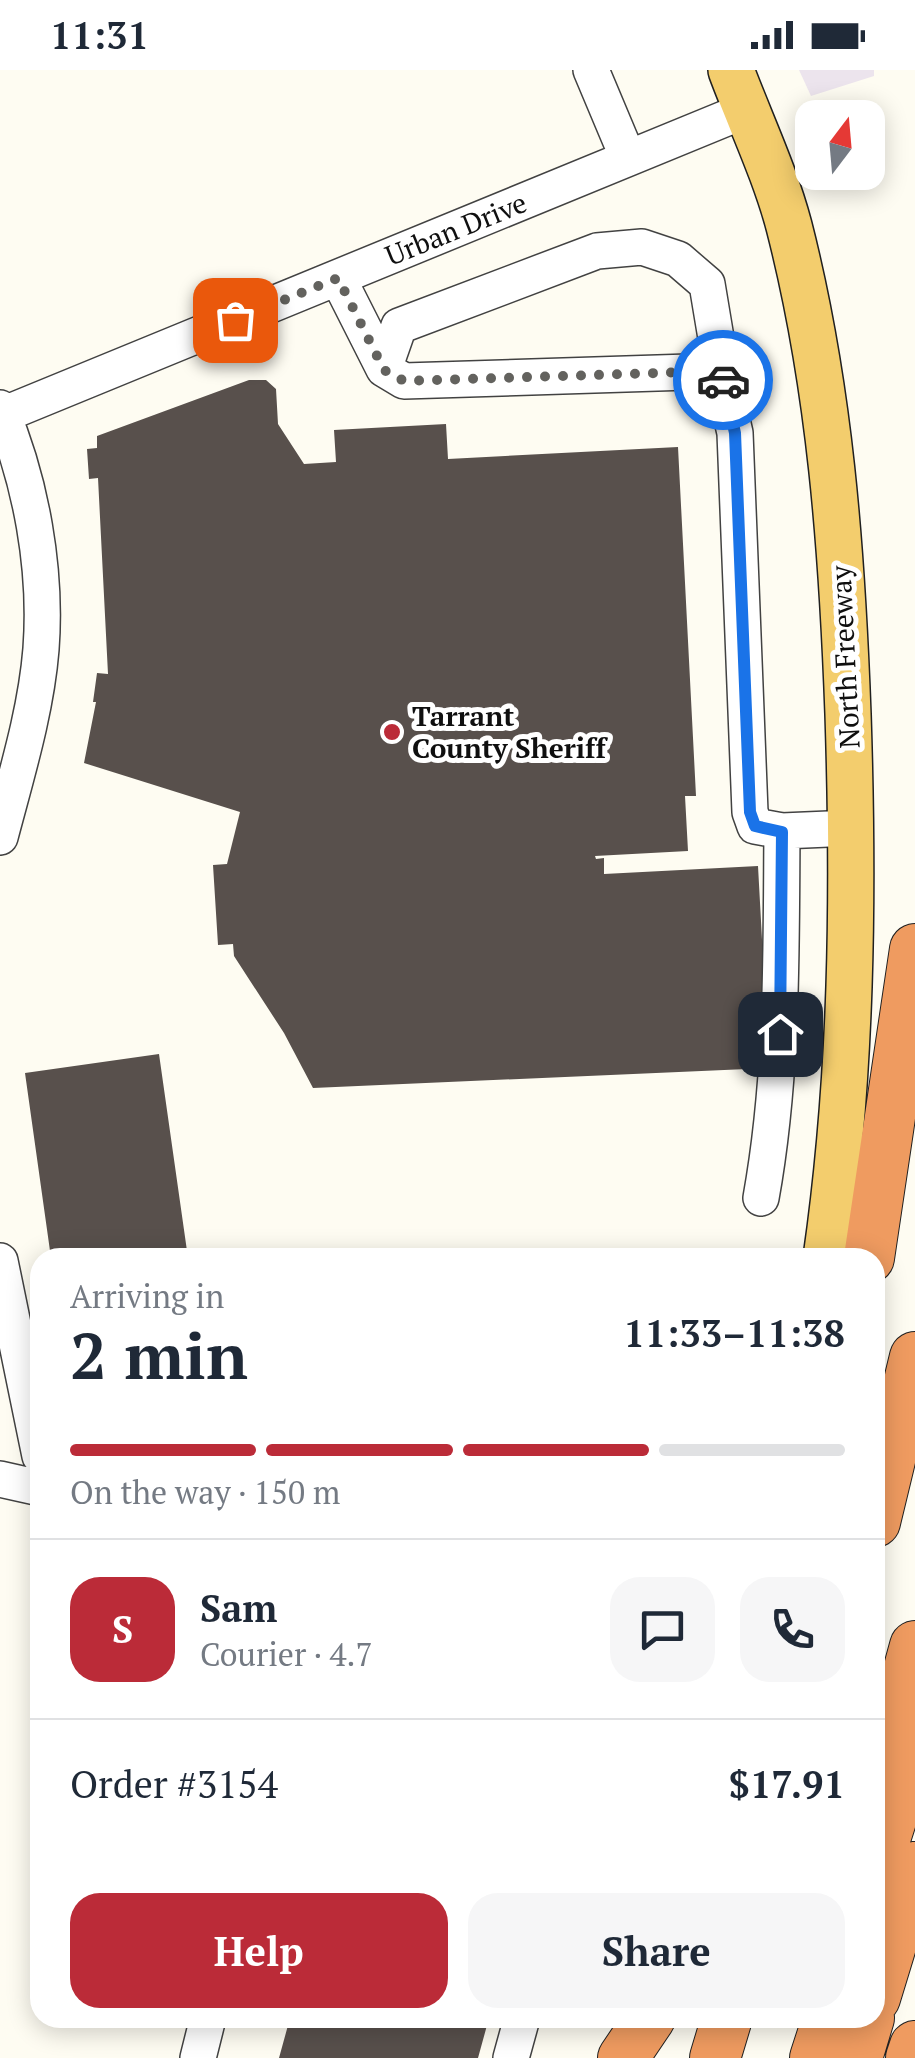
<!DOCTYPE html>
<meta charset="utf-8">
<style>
:root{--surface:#fff;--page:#f6f6f7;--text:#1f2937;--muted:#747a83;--line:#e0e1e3;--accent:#bb2b38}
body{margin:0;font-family:"PT Serif",serif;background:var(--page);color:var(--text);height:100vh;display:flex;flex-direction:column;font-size:38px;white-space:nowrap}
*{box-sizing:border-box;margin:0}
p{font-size:32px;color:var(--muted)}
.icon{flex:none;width:55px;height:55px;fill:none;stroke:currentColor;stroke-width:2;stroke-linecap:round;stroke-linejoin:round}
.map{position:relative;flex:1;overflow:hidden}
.details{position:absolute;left:30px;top:1178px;width:855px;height:780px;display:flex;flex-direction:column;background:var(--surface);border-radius:30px;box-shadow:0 5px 25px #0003}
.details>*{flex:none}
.needle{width:65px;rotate:16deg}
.controls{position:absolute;left:795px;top:30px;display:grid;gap:20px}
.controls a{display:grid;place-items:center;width:90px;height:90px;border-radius:20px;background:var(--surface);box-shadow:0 5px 25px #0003;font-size:50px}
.pin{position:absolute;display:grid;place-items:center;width:85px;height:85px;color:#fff;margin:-42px;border-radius:20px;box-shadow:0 5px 15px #0006}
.courier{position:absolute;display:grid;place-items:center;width:100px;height:100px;margin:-50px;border:8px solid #1a73e8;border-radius:50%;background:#fff;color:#222;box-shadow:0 2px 12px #0007}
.summary em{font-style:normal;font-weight:600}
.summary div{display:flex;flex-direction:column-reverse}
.summary{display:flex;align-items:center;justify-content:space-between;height:170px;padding:0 40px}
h1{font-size:65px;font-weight:600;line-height:75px}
.bar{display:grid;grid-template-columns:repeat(4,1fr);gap:15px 10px;align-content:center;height:120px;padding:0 40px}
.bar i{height:12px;border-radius:8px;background:var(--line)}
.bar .active{background:var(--accent)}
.bar p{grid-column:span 4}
.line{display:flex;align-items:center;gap:25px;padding:0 40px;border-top:2px solid var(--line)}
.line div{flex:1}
.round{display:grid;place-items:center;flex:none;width:105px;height:105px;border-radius:30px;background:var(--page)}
.cta{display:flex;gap:20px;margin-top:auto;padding:20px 40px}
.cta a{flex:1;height:115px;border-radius:30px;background:var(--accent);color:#fff;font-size:40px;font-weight:600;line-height:115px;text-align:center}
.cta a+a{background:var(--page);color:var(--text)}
.status{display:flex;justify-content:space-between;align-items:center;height:70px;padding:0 50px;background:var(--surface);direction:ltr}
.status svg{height:28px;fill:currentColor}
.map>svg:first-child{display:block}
.industrial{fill:#ece4ed}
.building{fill:#58504c}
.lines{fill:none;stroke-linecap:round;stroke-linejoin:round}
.minor-casing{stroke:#424242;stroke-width:38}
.major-casing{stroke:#202020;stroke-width:48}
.highway-casing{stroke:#202020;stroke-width:52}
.minor{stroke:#fff;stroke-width:35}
.major{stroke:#f3cd6d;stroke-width:45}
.highway{stroke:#ef9b60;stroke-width:50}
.done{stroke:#63625e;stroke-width:10;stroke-dasharray:0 18}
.route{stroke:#1a73e8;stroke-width:12}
.poi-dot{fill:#bb2b38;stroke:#fff;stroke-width:4}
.labels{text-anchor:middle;stroke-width:10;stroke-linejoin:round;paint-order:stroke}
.street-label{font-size:28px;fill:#0f0f0f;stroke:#fff}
.poi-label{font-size:28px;font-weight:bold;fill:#0f0f0f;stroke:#fff;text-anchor:start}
</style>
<div class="status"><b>11:31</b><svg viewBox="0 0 49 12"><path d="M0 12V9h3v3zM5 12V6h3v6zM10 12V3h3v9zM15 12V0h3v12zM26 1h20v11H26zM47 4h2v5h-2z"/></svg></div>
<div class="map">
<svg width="915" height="1988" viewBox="0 0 915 1988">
<rect width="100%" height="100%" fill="#fefcf2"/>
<path class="industrial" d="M 799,0 L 874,0 L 874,6 L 811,26 Z"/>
<path class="building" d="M 249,310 L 266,310 L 276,319 L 278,354 L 304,394 L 336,392 L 334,360 L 446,354 L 448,389 L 678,377 L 696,726 L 685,726 L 688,781 L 595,786 L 596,789 L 604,788 L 604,804 L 758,796 L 769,998 L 313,1018 L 284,963 L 234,886 L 233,874 L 218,875 L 213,795 L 227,794 L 240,742 L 84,693 L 96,632 L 93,632 L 97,603 L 108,604 L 98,408 L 89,409 L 87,379 L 97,378 L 97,366 Z
M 159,984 L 188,1188 L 51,1188 L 25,1003 Z
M 290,1948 L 489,1948 L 478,1988 L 279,1988 Z"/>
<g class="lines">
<defs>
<path id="minor" d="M 591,0 L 628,88
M 338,208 L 384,299 L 404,311 L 689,302 L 723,310 L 735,363 L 750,742 L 755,756 L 782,761 L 852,758
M 384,299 L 399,256 L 597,181 L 642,177 L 678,189 L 707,214 L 723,310
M 0,338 C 31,411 47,499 41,579 C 36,642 16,706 0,767
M 0,346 L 746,40
M 761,1128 C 783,1006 781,884 782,761
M 0,1191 L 40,1386
M 0,1409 L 40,1418
M 198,1988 L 208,1948
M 511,1988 L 522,1948"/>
<path id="major" d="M 731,0 C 750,51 775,103 789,156 C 830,316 842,479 848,644 C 854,826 852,1007 826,1188"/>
<path id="highway" d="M 869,1188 L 915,879
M 875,1452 L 915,1287
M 875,1722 L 915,1576
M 875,1800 L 910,1691
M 875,1928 L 915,1797
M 623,1988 L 650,1948
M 715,1988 L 727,1948
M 815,1988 L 828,1948
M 857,1988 L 869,1948
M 911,1988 L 915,1976"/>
</defs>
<use href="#minor" class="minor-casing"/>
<use href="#major" class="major-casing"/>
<use href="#highway" class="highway-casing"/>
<use href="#minor" class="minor"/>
<use href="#major" class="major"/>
<use href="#highway" class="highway"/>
</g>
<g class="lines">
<path class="done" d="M 235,250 L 338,208 L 384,300 L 404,311 L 689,302 L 723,310"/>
<path class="route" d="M 723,310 L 735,363 L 750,742 L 755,756 L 782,762 L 780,964"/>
</g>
<circle class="poi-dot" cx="392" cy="662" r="10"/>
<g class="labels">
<g class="street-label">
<text transform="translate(456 159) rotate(-22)" y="10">Urban Drive</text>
<text transform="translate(845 587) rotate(-93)" y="10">North Freeway</text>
</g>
<g class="poi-label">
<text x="412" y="656">Tarrant<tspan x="412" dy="32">County Sheriff</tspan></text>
</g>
</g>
</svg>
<div class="controls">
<a><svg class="needle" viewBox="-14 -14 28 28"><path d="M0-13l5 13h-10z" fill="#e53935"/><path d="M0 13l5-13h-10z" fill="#747a83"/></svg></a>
</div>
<div class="pin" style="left:235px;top:250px;background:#ea580c"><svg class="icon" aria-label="bag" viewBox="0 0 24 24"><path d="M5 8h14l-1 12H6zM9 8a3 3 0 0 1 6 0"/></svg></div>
<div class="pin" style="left:780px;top:964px;background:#1f2937"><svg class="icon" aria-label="home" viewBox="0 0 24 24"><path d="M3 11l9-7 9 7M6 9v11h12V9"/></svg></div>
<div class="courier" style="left:723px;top:310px"><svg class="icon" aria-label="car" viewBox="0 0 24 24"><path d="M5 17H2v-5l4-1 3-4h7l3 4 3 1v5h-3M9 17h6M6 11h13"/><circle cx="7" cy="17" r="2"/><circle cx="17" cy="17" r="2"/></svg></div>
<section class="details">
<div class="summary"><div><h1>2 min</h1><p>Arriving in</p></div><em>11:33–11:38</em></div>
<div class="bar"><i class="active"></i><i class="active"></i><i class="active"></i><i></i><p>On the way · 150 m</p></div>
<div class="line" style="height:180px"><b class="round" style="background:var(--accent);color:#fff">S</b><div><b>Sam</b><p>Courier · 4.7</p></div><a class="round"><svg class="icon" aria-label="chat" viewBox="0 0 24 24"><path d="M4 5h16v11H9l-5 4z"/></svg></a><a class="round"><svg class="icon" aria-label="phone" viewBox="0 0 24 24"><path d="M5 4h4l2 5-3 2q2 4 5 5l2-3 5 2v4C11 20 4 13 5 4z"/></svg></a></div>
<div class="line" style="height:130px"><div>Order #3154</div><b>$17.91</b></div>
<div class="cta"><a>Help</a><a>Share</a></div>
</section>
</div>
